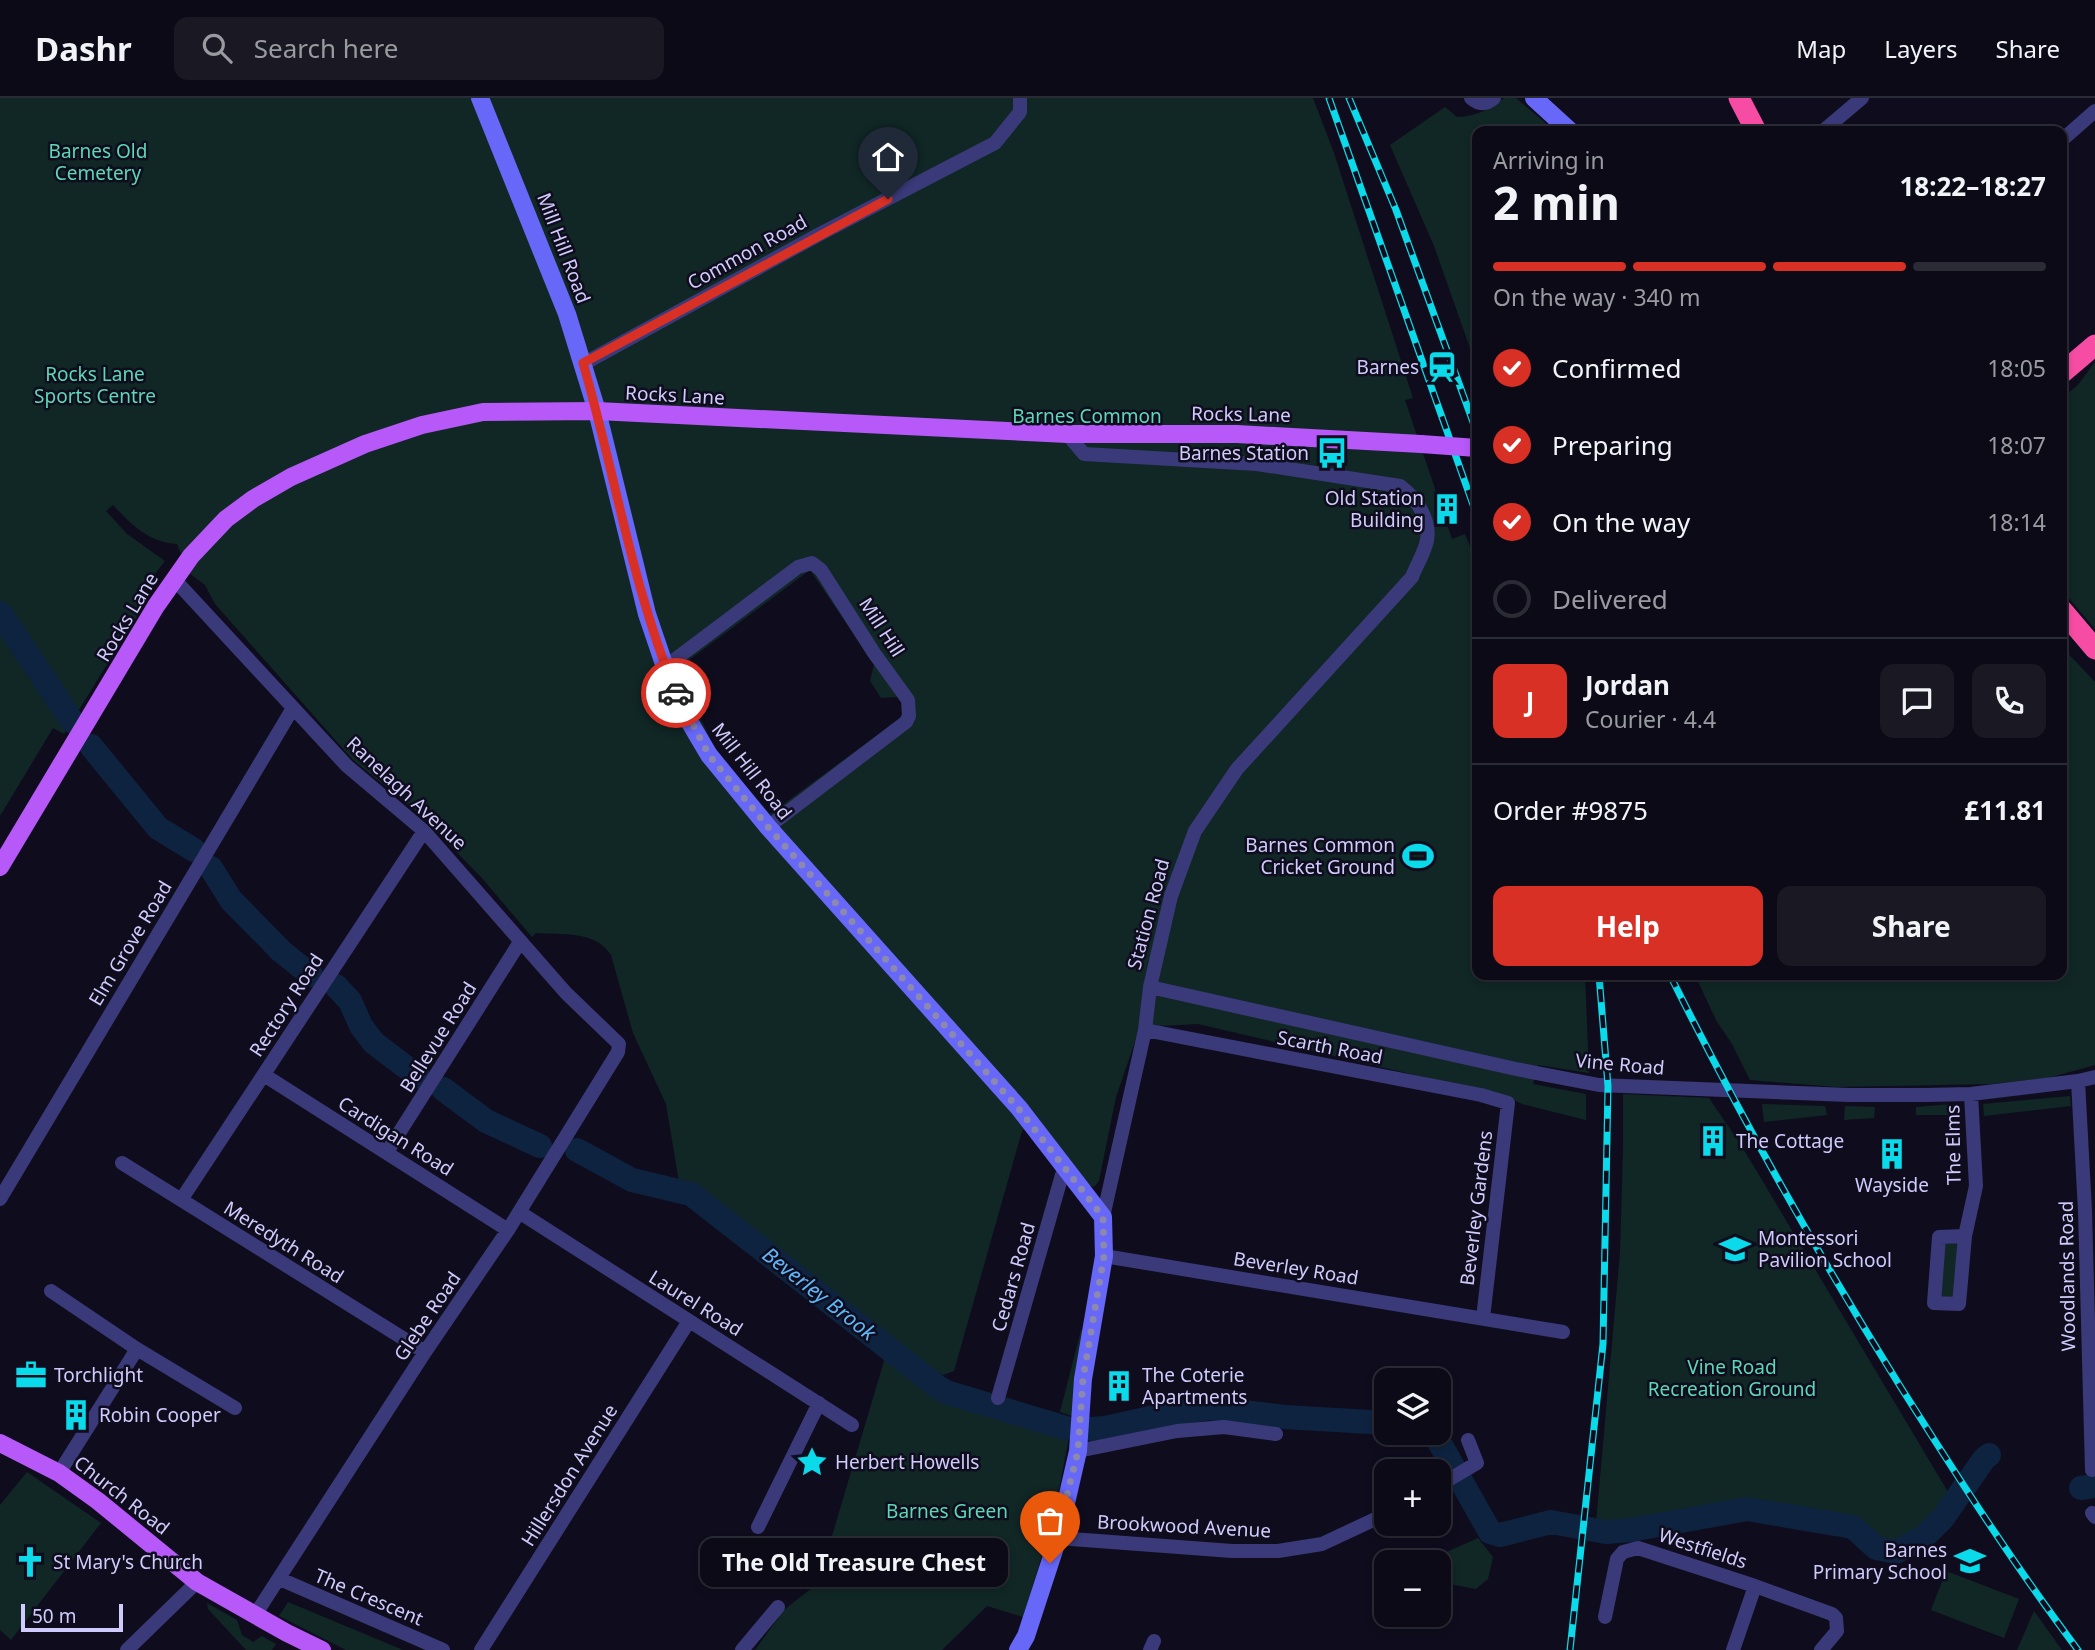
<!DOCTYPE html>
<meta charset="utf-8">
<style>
:root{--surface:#0b0a16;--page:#191823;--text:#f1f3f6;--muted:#9a9aa1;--line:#2b2b35;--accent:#d93025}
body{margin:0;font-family:"Noto Sans",sans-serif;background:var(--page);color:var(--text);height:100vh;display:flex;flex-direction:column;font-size:26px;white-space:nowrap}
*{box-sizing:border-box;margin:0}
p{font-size:23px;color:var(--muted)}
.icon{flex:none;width:38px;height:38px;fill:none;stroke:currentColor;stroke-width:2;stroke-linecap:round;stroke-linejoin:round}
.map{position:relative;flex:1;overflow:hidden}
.panel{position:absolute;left:1472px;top:28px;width:595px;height:854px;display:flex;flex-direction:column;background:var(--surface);border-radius:14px;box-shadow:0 4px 10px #0003,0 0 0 2px var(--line)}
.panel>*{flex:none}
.controls{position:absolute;left:1374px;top:1270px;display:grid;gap:14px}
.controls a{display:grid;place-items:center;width:77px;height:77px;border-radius:14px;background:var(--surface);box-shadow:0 4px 10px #0003,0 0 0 2px var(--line);font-size:35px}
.scale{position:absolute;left:21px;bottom:18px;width:102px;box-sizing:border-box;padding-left:7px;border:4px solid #d0cbfd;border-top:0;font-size:19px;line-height:24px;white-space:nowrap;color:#d0cbfd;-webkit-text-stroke:5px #0f0d1d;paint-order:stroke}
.pin{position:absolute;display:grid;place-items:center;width:60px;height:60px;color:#fff;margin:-72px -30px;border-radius:50% 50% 50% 0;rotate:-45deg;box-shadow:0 0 7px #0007}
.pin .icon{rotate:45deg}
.courier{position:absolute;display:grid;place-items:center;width:70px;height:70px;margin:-35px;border:5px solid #d93025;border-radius:50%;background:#fff;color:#222;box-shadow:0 2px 9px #0007}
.bubble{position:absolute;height:49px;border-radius:14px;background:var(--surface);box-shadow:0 4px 10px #0003,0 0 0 2px var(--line);font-size:23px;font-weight:700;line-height:49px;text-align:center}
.headline em{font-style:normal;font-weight:700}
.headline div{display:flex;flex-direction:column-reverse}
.headline{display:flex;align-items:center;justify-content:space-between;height:119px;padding:0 21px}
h1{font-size:46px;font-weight:700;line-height:52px}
.bar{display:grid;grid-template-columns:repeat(4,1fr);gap:10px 7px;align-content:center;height:84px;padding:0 21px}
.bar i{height:9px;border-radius:5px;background:var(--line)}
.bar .current{background:var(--accent)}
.bar p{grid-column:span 4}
.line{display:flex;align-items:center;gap:18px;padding:0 21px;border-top:2px solid var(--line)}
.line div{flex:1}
.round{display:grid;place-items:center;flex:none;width:74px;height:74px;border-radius:14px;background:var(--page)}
ol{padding:0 21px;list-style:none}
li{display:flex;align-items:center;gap:21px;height:77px}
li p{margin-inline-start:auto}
li .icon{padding:7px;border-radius:50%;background:var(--accent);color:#fff;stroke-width:4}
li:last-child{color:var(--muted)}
li i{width:38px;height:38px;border:4px solid var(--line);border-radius:50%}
.cta{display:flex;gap:14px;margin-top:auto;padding:14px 21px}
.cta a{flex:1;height:80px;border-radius:14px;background:var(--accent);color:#fff;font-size:28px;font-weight:700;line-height:80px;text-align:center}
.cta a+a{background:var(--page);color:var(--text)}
header{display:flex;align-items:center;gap:42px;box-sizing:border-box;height:98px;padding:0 35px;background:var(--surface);border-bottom:2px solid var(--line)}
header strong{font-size:33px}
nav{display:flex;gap:38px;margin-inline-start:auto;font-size:24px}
.search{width:490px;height:63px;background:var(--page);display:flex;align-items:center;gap:18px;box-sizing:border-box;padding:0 24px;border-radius:14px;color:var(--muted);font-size:26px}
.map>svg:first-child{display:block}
.green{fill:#102726;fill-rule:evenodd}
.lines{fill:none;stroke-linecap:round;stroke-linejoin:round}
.stream{stroke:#0e2340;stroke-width:4.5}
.river{stroke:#0e2340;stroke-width:24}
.street{stroke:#3a3a7a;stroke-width:14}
.secondary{stroke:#6767f8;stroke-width:18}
.primary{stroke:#b758f8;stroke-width:18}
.highway{stroke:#f74ca3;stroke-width:21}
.rail-casing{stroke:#0adaea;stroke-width:7}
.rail{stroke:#0f0d1d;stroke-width:4.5;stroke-dasharray:13;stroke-linecap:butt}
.primary-bridge{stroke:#b758f8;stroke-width:18}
.done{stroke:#8c88af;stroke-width:7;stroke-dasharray:0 12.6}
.route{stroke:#d93025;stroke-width:9}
.labels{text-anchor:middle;stroke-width:5;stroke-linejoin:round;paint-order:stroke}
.park-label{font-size:19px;fill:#5cd8b6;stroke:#0f0d1d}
.street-label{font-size:19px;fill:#d0cbfd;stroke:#0f0d1d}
.poi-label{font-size:19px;fill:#d0cbfd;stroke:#0f0d1d;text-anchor:start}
.water-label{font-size:21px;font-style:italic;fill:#5eb5f8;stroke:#0f0d1d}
</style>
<header>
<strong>Dashr</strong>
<div class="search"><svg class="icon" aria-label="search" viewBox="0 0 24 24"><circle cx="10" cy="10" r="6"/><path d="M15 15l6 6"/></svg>Search here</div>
<nav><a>Map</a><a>Layers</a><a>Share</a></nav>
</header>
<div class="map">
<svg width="2095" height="1552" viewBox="0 0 2095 1552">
<rect width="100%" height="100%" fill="#0f0d1d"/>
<path class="green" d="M 0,0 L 1313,0 L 1334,55 L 1413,300 L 1405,302 L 1452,441 L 1465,436 L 1477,466 L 1477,877 L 1585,877 L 1589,975 L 1538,967 L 1533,986 L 1586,996 L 1586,1022 L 1522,1006 L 1505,998 L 1198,926 L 1140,929 L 1116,999 L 1099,1083 L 1094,1089 L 1087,1086 L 1035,1019 L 1022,1033 L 954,1273 L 943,1277 L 928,1269 L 679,1084 L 666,1006 L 633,935 L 611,857 C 595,832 562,837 536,835 L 532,839 L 481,779 L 417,714 L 353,662 L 215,506 L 205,487 L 189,475 L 177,446 C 148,444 132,427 113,407 L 106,413 L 127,436 L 165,463 L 143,491 L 150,497 L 64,636 L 53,630 L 0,718 ZM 810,472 L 874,566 L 870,583 L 881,600 L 897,599 L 902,606 L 903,618 L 770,716 L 717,655 L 677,571 Z
M 1504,0 L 1516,0 L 1555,33 L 1477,33 L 1477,270 L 1434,148 L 1390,47 L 1445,9 L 1457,19 C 1474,19 1491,11 1504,0 Z
M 2095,264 L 2095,531 L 2062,492 L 2062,300 L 2078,287 Z
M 2062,549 L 2095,584 L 2095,967 L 2048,980 L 1992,986 L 1836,989 L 1750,982 L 1732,946 L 1716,922 L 1695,877 L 2062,877 Z
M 1623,996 L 1709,1000 L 1741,1047 L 1951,1399 C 1938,1416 1905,1460 1879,1443 C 1870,1436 1866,1426 1855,1422 C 1844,1418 1834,1419 1823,1418 C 1798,1414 1775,1405 1749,1404 C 1736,1404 1725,1409 1712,1412 C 1690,1417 1615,1434 1596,1425 L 1620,1155 L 1623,1053 Z
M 2070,998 L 2071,1008 L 1984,1018 L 1983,1006 Z
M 1762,1006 L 1825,1008 L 1827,1017 L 1764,1024 Z
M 1953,1006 L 1954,1017 L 1916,1017 L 1916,1009 Z
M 1845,1008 L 1875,1009 L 1874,1020 L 1844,1022 Z
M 1943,1144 L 1959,1145 L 1954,1199 L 1941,1199 Z
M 1081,1232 L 1083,1232 L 1072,1318 L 1060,1314 Z
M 887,1253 L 943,1303 L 954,1287 L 1072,1324 L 1053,1422 L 1023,1519 L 987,1508 L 942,1552 L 755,1552 L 784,1512 L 818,1485 Z
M 27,1374 L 101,1425 L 11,1542 L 0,1532 L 0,1407 Z
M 1478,1440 L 1493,1459 L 1488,1481 L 1476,1491 L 1439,1484 L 1438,1465 L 1422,1465 Z
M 1946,1473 L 2019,1501 L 2004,1540 L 1931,1512 Z
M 288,1504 L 403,1552 L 346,1552 L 279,1518 Z
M 207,1505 L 237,1522 L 242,1537 L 253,1544 L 262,1538 L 276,1546 L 272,1552 L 246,1552 L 208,1511 Z
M 2034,1513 L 2062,1552 L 2017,1552 Z"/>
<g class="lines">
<path class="stream" d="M 1889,1461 L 1896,1454"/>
<path class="river" d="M 0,515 L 72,623
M 91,648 L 158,730 L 194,752
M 211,770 L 231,802 L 281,853 L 311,877
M 336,888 L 350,903 L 361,928 L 374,945 L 419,979
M 443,991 L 486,1023 L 540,1048
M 577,1052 L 632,1082 L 691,1096 L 938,1289 L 946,1294 L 1066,1330
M 1091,1331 L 1105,1330 L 1173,1315 L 1210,1310 L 1285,1319 L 1386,1325
M 1434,1335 L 1490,1434 L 1500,1437 L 1551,1424 L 1606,1434 L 1631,1432 L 1747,1411 L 1853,1429 L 1876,1450 L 1896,1454 L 1924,1439 L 1943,1420 L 1984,1361 L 1989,1357
M 2081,1390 L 2095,1388"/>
<path class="street" d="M 1471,0 C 1479,7 1486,7 1494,0
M 1823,33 L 1862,0
M 2062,42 L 2095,13
M 583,266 L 818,137 L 995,45 L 1020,14 L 1020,0
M 1067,336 L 1084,356 L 1257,366 L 1400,388 C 1415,399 1431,421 1427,442 C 1425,454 1416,468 1412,479 L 1237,671 L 1195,733 L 1171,798 L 1150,889 L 1145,932 L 1103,1119
M 174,481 L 347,668 L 424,733 L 566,895 L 619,946 L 618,954 L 508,1132 L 425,1254 L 255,1517
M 665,569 L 798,469 L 812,465 L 821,472 L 874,555 L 908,602 L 909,618 L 906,624 L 768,729
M 1150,889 L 1516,971 L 1599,987 L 1849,997 L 1925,997 L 1971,996 L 2078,983 L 2095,979
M 1145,932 L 1481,997 L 1508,1005 L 1483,1220
M 264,977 L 508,1132
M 2078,983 L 2085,1113 L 2092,1372
M 387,1054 L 520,844
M 122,1065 L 425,1254
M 0,1101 L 293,610
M 181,1102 L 424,733
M 519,1114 L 852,1327
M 1965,1138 L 1959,1206 L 1934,1205 L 1939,1139 L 1965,1138 L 1976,1088 L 1971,996
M 1104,1158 L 1563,1234
M 51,1193 L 137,1251 L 235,1310
M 998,1300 L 1062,1077 L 1067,1070
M 1078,1353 L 1177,1333 L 1224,1329 L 1276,1336
M 59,1375 L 137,1251
M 1438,1388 L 1477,1365 L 1468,1342
M 2092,1415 L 2095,1419
M 758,1429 L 819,1305
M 1058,1440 L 1232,1453 L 1278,1453 L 1322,1446 L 1386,1416
M 280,1481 L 443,1552
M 1605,1519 L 1617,1461 L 1623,1454 L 1638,1450 L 1755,1488 L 1832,1516 L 1836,1520 L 1837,1533 L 1821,1552
M 127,1552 L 197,1484
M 481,1552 L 689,1223
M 742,1552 L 778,1509
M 1150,1552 L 1154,1543
M 1733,1552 L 1755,1488"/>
<path class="secondary" d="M 480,0 L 567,216 L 597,313 L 647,516 L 665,569 L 682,611 L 696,635 L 709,657 L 768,729 L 1019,1010 L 1103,1119 L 1104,1158 L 1083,1281 L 1078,1353 L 1058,1440 L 1026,1538 L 1018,1552
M 1534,0 L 1570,33"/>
<path class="primary" d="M 0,769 L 156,508 L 191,458 L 226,421 L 253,401 L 291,379 L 365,346 L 422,327 L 483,314 L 597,313 L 1067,336 L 1237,336 L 1421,346
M 0,1345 L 59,1375 L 98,1403 L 197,1484 L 287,1535 L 322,1552"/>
<path class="highway" d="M 1739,0 L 1756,33
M 2062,275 L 2095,247
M 2062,512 L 2095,551"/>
<defs>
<path id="rail" d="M 1329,0 L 1477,418
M 1349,0 L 1396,112 L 1477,335
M 1670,877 C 1740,1018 1817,1155 1900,1288 C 1957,1378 2014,1467 2078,1552
M 1570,1552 L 1603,1246 L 1608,988 L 1599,877"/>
</defs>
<use href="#rail" class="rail-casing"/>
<use href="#rail" class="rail"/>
<path class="primary-bridge" d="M 1421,346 L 1477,350"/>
</g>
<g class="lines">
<path class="done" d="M 676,595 L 709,657 L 768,729 L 1018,1010 L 1103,1119 L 1104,1158 L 1083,1281 L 1078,1353 L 1050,1465"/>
<path class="route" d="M 676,595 C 632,489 615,375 583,265 L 888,101"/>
</g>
<defs>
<symbol id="station-bare" viewBox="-9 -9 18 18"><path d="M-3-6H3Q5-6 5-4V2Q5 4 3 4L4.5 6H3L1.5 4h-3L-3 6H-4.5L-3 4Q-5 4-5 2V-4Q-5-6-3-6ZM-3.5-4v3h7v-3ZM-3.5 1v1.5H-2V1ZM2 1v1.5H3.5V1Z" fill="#0adaea" stroke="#0f0d1d" stroke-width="2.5" paint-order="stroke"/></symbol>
<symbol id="bus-bare" viewBox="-9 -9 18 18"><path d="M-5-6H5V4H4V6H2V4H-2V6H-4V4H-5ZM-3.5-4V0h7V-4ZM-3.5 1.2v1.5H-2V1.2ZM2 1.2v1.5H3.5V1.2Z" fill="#0adaea" stroke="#0f0d1d" stroke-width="2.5" paint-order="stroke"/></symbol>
<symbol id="building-bare" viewBox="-9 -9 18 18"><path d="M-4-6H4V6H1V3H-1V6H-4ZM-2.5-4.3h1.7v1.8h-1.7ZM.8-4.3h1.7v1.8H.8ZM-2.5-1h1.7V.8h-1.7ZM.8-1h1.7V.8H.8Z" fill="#0adaea" stroke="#0f0d1d" stroke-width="2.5" paint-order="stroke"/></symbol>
<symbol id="stadium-bare" viewBox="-9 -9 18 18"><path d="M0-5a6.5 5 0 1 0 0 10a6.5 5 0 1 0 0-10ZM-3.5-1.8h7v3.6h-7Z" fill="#0adaea" stroke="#0f0d1d" stroke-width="2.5" paint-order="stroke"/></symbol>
<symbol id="school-bare" viewBox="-9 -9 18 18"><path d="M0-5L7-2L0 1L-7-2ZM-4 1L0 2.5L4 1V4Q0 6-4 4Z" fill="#0adaea" stroke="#0f0d1d" stroke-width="2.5" paint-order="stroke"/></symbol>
<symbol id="office-bare" viewBox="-9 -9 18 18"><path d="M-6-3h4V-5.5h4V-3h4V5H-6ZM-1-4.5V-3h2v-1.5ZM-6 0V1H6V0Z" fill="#0adaea" stroke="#0f0d1d" stroke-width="2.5" paint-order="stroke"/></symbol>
<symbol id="sight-bare" viewBox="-9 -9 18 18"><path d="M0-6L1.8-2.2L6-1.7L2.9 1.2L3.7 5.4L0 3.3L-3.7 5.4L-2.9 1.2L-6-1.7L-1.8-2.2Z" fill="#0adaea" stroke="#0f0d1d" stroke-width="2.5" paint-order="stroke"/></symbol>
<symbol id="church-bare" viewBox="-9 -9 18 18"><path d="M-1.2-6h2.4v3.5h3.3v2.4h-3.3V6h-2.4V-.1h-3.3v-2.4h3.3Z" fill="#0adaea" stroke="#0f0d1d" stroke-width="2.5" paint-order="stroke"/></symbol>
</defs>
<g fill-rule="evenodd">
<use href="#station-bare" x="1420" y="247" width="44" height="44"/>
<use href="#bus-bare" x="1310" y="333" width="44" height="44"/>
<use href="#building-bare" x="1425" y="389" width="44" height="44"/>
<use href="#stadium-bare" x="1396" y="736" width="44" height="44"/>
<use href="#building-bare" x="1691" y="1021" width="44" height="44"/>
<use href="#building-bare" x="1870" y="1034" width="44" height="44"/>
<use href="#school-bare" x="1713" y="1129" width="44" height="44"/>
<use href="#office-bare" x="9" y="1255" width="44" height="44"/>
<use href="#building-bare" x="1097" y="1266" width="44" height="44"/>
<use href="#building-bare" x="54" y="1295" width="44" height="44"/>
<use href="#sight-bare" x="790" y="1342" width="44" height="44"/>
<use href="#school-bare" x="1948" y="1441" width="44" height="44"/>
<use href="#church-bare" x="8" y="1442" width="44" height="44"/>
</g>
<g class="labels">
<g class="park-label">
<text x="98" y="60">Barnes Old<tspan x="98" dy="22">Cemetery</tspan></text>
<text x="95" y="283">Rocks Lane<tspan x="95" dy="22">Sports Centre</tspan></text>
<text x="1087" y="325">Barnes Common</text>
<text x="1732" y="1276">Vine Road<tspan x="1732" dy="22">Recreation Ground</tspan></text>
<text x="947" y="1420">Barnes Green</text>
</g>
<g class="street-label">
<text transform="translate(564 150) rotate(69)" y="7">Mill Hill Road</text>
<text transform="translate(747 154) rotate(-29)" y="7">Common Road</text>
<text transform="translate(675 297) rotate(3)" y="7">Rocks Lane</text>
<text transform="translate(1241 316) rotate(1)" y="7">Rocks Lane</text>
<text transform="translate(127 519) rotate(-59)" y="7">Rocks Lane</text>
<text transform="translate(882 529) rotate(57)" y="7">Mill Hill</text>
<text transform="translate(752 673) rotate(52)" y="7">Mill Hill Road</text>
<text transform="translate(407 695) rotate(43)" y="7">Ranelagh Avenue</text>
<text transform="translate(1148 816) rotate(-75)" y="7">Station Road</text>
<text transform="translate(130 845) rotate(-59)" y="7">Elm Grove Road</text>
<text transform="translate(286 907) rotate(-57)" y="7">Rectory Road</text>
<text transform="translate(438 939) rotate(-58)" y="7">Bellevue Road</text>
<text transform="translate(1330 949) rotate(11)" y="7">Scarth Road</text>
<text transform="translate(1620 966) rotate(5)" y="7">Vine Road</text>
<text transform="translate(396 1038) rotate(32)" y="7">Cardigan Road</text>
<text transform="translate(1953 1047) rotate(-91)" y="7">The Elms</text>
<text transform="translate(1476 1110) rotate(-83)" y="7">Beverley Gardens</text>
<text transform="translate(284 1144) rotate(32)" y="7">Meredyth Road</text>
<text transform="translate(1296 1170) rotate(9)" y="7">Beverley Road</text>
<text transform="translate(2067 1178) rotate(-91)" y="7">Woodlands Road</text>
<text transform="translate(1013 1179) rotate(-74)" y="7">Cedars Road</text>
<text transform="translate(696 1205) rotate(32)" y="7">Laurel Road</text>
<text transform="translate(427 1218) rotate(-56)" y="7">Glebe Road</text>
<text transform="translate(569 1377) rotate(-58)" y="7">Hillersdon Avenue</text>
<text transform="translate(122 1397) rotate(38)" y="7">Church Road</text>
<text transform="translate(1184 1428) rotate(3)" y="7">Brookwood Avenue</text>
<text transform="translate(1703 1450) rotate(18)" y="7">Westfields</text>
<text transform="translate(369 1499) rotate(23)" y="7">The Crescent</text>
</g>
<g class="poi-label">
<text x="1419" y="276" text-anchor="end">Barnes</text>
<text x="1309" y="362" text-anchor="end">Barnes Station</text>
<text x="1424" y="407" text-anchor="end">Old Station<tspan x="1424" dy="22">Building</tspan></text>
<text x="1395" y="754" text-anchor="end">Barnes Common<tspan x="1395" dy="22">Cricket Ground</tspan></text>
<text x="1736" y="1050">The Cottage</text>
<text x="1892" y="1094" text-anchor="middle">Wayside</text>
<text x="1758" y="1147">Montessori<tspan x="1758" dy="22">Pavilion School</tspan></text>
<text x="54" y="1284">Torchlight</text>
<text x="1142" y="1284">The Coterie<tspan x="1142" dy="22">Apartments</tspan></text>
<text x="99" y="1324">Robin Cooper</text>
<text x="835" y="1371">Herbert Howells</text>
<text x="1947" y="1459" text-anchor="end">Barnes<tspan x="1947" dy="22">Primary School</tspan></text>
<text x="53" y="1471">St Mary's Church</text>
</g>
<g class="water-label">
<text transform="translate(819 1196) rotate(38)" y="7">Beverley Brook</text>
</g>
</g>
</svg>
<div class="controls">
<a><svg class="icon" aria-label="layers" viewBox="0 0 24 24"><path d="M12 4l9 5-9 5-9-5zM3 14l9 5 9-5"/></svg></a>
<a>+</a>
<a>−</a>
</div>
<div class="scale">50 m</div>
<div class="pin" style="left:1050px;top:1465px;background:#ea580c"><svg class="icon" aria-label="bag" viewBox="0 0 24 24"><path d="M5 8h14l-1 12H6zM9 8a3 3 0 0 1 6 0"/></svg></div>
<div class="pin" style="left:888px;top:101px;background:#1f2937"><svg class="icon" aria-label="home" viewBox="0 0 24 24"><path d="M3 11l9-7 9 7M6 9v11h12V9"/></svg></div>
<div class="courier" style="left:676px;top:595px"><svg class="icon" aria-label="car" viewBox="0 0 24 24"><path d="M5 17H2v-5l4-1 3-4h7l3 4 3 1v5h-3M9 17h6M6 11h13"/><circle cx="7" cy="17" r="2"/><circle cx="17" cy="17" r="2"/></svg></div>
<div class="bubble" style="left:700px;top:1440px;width:308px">The Old Treasure Chest</div>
<section class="panel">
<div class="headline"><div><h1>2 min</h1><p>Arriving in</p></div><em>18:22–18:27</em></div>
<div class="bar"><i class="current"></i><i class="current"></i><i class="current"></i><i></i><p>On the way · 340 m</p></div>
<ol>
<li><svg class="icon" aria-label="check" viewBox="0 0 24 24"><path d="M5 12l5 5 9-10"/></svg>Confirmed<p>18:05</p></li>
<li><svg class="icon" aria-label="check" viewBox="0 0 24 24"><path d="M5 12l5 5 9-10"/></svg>Preparing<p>18:07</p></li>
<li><svg class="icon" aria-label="check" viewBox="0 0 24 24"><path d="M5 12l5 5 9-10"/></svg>On the way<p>18:14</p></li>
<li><i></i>Delivered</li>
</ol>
<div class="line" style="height:126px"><b class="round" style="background:var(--accent);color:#fff">J</b><div><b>Jordan</b><p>Courier · 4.4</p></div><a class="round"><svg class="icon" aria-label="chat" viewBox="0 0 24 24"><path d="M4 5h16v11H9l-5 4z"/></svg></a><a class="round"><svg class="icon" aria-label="phone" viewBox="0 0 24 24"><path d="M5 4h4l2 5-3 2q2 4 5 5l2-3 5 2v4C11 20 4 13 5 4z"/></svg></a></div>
<div class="line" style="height:91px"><div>Order #9875</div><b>£11.81</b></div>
<div class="cta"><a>Help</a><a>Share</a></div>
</section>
</div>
